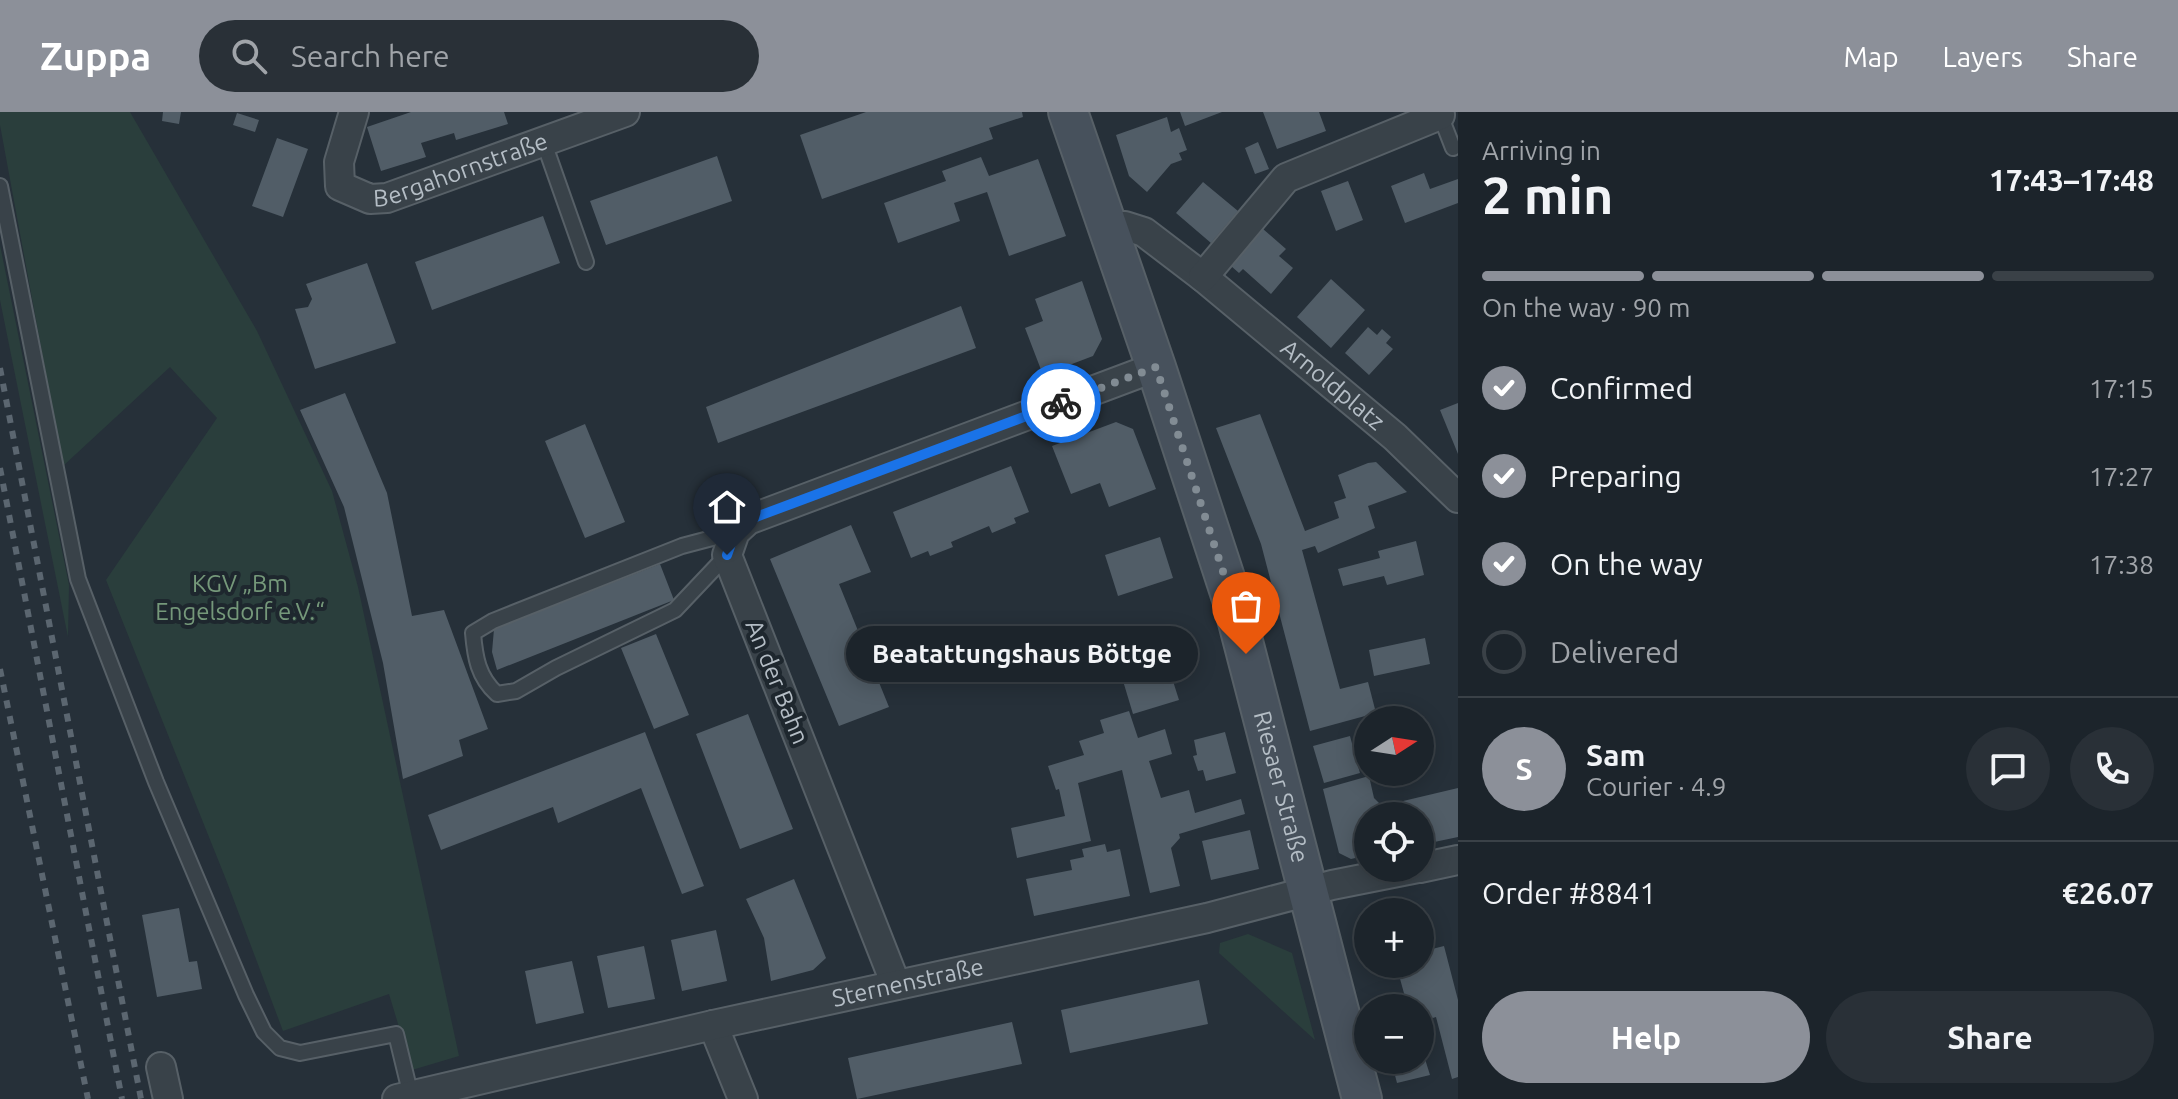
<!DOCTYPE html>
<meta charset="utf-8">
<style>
:root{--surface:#1c242b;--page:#293037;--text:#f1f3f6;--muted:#a0a4a9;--line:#3a4147;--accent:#8c9099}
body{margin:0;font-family:Ubuntu,sans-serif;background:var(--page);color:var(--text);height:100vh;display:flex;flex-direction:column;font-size:30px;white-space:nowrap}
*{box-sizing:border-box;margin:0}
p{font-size:26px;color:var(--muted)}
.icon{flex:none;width:44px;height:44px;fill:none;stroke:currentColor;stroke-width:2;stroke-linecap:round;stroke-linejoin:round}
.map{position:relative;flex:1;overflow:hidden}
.sheet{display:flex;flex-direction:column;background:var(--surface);width:720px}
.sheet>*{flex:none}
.needle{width:52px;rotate:78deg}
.buttons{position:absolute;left:1354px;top:594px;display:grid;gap:16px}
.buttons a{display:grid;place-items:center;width:80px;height:80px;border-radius:50%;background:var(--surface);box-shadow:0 4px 20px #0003,0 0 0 2px var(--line);font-size:40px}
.pin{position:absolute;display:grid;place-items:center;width:68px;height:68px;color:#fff;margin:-82px -34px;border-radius:50% 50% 50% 0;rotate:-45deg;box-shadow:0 0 8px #0007}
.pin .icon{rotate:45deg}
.courier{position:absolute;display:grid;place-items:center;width:80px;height:80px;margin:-40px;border:6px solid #1a73e8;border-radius:50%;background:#fff;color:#222;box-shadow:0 2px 10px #0007}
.bubble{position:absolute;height:56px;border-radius:28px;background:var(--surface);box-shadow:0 4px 20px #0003,0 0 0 2px var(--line);font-size:26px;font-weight:600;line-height:56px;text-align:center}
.summary em{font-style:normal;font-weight:600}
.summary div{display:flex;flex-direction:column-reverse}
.summary{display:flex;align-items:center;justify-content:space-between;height:136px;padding:0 24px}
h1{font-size:52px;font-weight:600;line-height:60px}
.bar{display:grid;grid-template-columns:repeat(4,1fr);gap:12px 8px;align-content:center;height:96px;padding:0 24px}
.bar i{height:10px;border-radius:6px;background:var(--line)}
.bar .on{background:var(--accent)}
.bar p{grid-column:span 4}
.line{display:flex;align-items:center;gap:20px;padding:0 24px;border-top:2px solid var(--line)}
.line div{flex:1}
.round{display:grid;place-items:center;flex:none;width:84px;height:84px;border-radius:42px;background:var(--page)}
ol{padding:0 24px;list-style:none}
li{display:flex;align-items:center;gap:24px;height:88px}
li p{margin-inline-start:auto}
li .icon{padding:8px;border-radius:50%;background:var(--accent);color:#fff;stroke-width:4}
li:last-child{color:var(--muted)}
li i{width:44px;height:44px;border:4px solid var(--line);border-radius:50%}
.cta{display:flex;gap:16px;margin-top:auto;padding:16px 24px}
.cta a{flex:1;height:92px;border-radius:48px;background:var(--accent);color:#fff;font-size:32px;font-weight:600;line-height:92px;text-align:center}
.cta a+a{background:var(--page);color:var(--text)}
header{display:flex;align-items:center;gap:48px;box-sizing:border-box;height:112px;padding:0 40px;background:var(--accent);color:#fff}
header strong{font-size:38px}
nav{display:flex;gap:44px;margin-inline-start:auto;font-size:28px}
.search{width:560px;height:72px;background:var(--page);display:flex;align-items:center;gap:20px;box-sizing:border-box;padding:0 28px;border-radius:44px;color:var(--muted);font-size:30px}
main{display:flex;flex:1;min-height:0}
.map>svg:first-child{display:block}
.green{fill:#2a3e3c}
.building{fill:#515d67}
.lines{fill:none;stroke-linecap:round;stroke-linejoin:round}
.lane-casing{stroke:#576067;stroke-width:18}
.street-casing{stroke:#576067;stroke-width:32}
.secondary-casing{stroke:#576067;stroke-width:42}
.lane{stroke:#394249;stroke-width:14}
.street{stroke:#394249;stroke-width:28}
.secondary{stroke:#47515c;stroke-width:38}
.rail{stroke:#5b6670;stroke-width:6;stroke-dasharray:8 8;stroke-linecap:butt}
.done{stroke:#828c94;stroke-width:8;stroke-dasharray:0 14.4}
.route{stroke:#1a73e8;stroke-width:10}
.labels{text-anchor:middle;stroke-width:8;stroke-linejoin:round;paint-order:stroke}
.street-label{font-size:24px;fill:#b4bdc5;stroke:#1e272e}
.park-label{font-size:24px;fill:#75987a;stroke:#1e272e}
</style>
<header>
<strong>Zuppa</strong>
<div class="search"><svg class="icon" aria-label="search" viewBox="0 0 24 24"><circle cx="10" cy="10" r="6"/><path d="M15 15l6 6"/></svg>Search here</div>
<nav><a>Map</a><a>Layers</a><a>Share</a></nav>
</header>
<main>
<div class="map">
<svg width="1458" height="987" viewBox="0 0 1458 987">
<rect width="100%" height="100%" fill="#263039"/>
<path class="green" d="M 0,0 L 130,0 L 257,219 L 332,379 L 358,475 L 459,944 L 412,958 L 389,882 L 283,919 L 227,770 L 106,468 L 217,306 L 170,255 L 63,354 L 0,13 Z
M 0,133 L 69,473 L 68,525 L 0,188 Z
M 1248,822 L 1292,841 L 1315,928 L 1219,841 L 1220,831 Z"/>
<path class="building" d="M 163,0 L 181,0 L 179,12 L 162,9 Z
M 411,0 L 504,0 L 508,12 L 456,28 L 454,21 L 421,31 L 426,45 L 381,59 L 367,15 Z
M 866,0 L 1022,0 L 1023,5 L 989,16 L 993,27 L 822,87 L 800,23 Z
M 1180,0 L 1222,0 L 1185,14 Z
M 1263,0 L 1319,0 L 1326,19 L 1277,37 Z
M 237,1 L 259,8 L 255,20 L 233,13 Z
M 1167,5 L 1171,20 L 1179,16 L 1187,38 L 1179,41 L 1182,48 L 1171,52 L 1147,80 L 1129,64 L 1116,23 Z
M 277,26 L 308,37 L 283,105 L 252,94 Z
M 1258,30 L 1269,57 L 1255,62 L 1245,36 Z
M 717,44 L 732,89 L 606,133 L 590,89 Z
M 981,45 L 989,64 L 1038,47 L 1066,124 L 1009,144 L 987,80 L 954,91 L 960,109 L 898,131 L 884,91 L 946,69 L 942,59 Z
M 1424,61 L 1430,77 L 1458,67 L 1458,91 L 1405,111 L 1391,74 Z
M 1348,69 L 1363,108 L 1336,119 L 1321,79 Z
M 1203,70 L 1238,99 L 1211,131 L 1176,101 Z
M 543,104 L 560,151 L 432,198 L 415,150 Z
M 1263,117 L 1286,137 L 1279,144 L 1293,156 L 1271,182 L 1243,157 L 1239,161 L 1231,154 Z
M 367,151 L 396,231 L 315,257 L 295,197 L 308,195 L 312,187 L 306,172 Z
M 1331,167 L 1365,198 L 1331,236 L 1297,205 Z
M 1082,169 L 1102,227 L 1093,244 L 1043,263 L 1025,216 L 1043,209 L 1035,187 Z
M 961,194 L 976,236 L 718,331 L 706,295 Z
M 1368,215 L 1377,223 L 1382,217 L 1391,225 L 1386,231 L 1393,237 L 1369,263 L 1345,241 Z
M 345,281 L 387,381 L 412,504 L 444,498 L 488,617 L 459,628 L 463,644 L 403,667 L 383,551 L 344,395 L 300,298 Z
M 1458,291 L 1458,342 L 1440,298 Z
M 1260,302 L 1305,419 L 1339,406 L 1334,390 L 1346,386 L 1338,363 L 1368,351 L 1376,350 L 1407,380 L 1368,394 L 1375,416 L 1318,441 L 1315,434 L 1302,438 L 1340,577 L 1368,570 L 1376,601 L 1310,619 L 1261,432 L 1216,316 Z
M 1116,310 L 1133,317 L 1156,377 L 1109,395 L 1100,371 L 1071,382 L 1052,334 Z
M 585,312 L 625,410 L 585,426 L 545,329 Z
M 1011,354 L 1029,400 L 1014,406 L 1016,411 L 992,421 L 989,414 L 951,430 L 953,435 L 930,444 L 928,439 L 911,446 L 893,400 Z
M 851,413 L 871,460 L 839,472 L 889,595 L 839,614 L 770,447 Z
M 1160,425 L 1173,466 L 1118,484 L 1105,443 Z
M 1416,429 L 1424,463 L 1387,473 L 1384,464 L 1343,474 L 1338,457 L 1380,446 L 1378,439 Z
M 660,452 L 674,488 L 497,558 L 492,540 L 494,517 Z
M 656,522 L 689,603 L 654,617 L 621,536 Z
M 1159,525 L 1179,588 L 1133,602 L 1114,539 Z
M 1425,526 L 1430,552 L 1374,564 L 1369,538 Z
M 1129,599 L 1138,626 L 1165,617 L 1172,642 L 1149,649 L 1161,686 L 1189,678 L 1195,701 L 1241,687 L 1245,702 L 1179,722 L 1180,726 L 1171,736 L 1180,774 L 1150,781 L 1122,658 L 1078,671 L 1091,729 L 1017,746 L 1011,716 L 1065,704 L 1059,677 L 1056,678 L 1048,654 L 1084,643 L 1079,629 L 1104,621 L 1100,608 Z
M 748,602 L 793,717 L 740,737 L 696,622 Z
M 645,620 L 704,774 L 682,782 L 641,676 L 558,711 L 553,695 L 441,738 L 428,703 Z
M 1225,620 L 1236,661 L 1206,669 L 1203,658 L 1198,659 L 1193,644 L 1197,643 L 1194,628 Z
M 1350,624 L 1360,661 L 1324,671 L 1313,634 Z
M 1369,664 L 1374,686 L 1382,694 L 1458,676 L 1458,725 L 1420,733 L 1420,704 L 1368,704 L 1368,743 L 1351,747 L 1339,741 L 1323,677 Z
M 1250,718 L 1259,757 L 1211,768 L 1202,729 Z
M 1105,732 L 1107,740 L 1120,737 L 1130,784 L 1034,804 L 1026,767 L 1072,758 L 1070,748 L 1084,745 L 1082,737 Z
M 794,767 L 826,846 L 813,858 L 771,869 L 764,826 L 746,787 Z
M 179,796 L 189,850 L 197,849 L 202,877 L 157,885 L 142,803 Z
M 716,818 L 727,869 L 682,879 L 671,828 Z
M 644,834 L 655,887 L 608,896 L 597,844 Z
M 1444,834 L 1458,888 L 1458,965 L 1452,967 L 1436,905 L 1420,910 L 1420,896 L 1408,896 L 1396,852 L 1420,852 L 1420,840 Z
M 572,849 L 584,901 L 536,912 L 525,859 Z
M 1199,868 L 1208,912 L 1070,941 L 1061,898 Z
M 1012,910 L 1022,952 L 857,987 L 848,946 Z
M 1420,931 L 1430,963 L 1397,971 L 1391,948 L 1420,948 Z"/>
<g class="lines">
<defs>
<path id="lane" d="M 1439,0 L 1453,36
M 543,28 L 586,150
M 0,74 L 78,467 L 156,670 L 246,883 L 264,920 L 280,936 L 300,941 L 396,922 L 411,984
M 727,443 L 675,498 L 556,556 L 516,579 L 497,582 C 478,565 475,545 473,521 L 493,509 L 682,434 L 735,420"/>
<g id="street">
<path id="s1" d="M 354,0 L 339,50 L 340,74 L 370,87 L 387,86 L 625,0"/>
<path id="s2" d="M 1108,116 L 1125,114 L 1144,120 L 1203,165 L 1395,325 L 1458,386"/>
<path d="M 1203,165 L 1286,66 L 1440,3"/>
<path d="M 1420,756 L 1458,748"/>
<path d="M 896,873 L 727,443 L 735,420 L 748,408 L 1156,255"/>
<path d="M 713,913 L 743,987"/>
<path d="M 161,955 L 168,987"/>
<path id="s3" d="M 397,987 L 713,913 L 1207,806 L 1332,773 L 1418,756"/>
</g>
<g id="secondary">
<path id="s4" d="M 1068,0 L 1156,255 L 1232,487 L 1362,987"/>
</g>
</defs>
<use href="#lane" class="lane-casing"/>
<use href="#street" class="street-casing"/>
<use href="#secondary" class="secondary-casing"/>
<use href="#lane" class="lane"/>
<use href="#street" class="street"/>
<use href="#secondary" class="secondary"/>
<path class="rail" d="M 0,256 L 141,987
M 0,356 L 122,987
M 0,557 L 88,987"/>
</g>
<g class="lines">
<path class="done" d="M 1061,291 L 1156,255 L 1232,487 L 1246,542"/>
<path class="route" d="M 727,443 L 735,420 L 748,408 L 1061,291"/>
</g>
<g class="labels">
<g class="street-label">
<text dy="8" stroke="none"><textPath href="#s1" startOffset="204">Bergahornstraße</textPath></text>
<text dy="8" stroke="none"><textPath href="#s2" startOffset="280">Arnoldplatz</textPath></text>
<text transform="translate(777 570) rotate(68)" y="8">An der Bahn</text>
<text dy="8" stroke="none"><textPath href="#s4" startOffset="708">Riesaer Straße</textPath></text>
<text dy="8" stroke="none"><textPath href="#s3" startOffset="524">Sternenstraße</textPath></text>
</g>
<g class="park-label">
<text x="240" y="480">KGV „Bm<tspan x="240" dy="28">Engelsdorf e.V.“</tspan></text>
</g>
</g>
</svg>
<div class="buttons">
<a><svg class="needle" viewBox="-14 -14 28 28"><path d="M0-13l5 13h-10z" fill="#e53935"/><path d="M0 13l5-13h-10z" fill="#a0a4a9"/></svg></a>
<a><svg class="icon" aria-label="locate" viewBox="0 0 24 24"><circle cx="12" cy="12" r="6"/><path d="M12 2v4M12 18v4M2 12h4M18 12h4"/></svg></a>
<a>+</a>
<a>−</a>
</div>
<div class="pin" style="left:1246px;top:542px;background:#ea580c"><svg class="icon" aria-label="bag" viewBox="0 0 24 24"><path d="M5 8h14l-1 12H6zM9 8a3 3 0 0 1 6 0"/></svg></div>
<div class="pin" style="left:727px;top:443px;background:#1f2937"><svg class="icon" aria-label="home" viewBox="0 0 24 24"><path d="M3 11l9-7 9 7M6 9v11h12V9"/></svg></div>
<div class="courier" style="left:1061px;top:291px"><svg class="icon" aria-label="bike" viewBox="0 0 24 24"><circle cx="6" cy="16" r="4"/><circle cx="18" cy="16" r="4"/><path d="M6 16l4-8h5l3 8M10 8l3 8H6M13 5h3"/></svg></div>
<div class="bubble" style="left:846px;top:514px;width:352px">Beatattungshaus Böttge</div>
</div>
<section class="sheet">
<div class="summary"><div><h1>2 min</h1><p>Arriving in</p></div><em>17:43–17:48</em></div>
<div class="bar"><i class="on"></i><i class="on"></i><i class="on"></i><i></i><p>On the way · 90 m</p></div>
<ol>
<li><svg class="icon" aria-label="check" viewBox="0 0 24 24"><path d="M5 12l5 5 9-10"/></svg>Confirmed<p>17:15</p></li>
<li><svg class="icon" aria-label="check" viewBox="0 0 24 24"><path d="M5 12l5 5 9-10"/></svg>Preparing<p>17:27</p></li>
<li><svg class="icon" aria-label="check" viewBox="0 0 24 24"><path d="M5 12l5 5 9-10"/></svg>On the way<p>17:38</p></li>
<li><i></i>Delivered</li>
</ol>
<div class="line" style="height:144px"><b class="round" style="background:var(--accent);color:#fff">S</b><div><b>Sam</b><p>Courier · 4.9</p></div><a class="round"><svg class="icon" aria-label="chat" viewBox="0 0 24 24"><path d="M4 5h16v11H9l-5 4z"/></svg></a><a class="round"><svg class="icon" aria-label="phone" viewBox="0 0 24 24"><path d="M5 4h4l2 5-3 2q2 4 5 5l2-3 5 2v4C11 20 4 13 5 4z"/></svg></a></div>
<div class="line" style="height:104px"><div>Order #8841</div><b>€26.07</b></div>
<div class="cta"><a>Help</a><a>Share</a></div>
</section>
</main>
